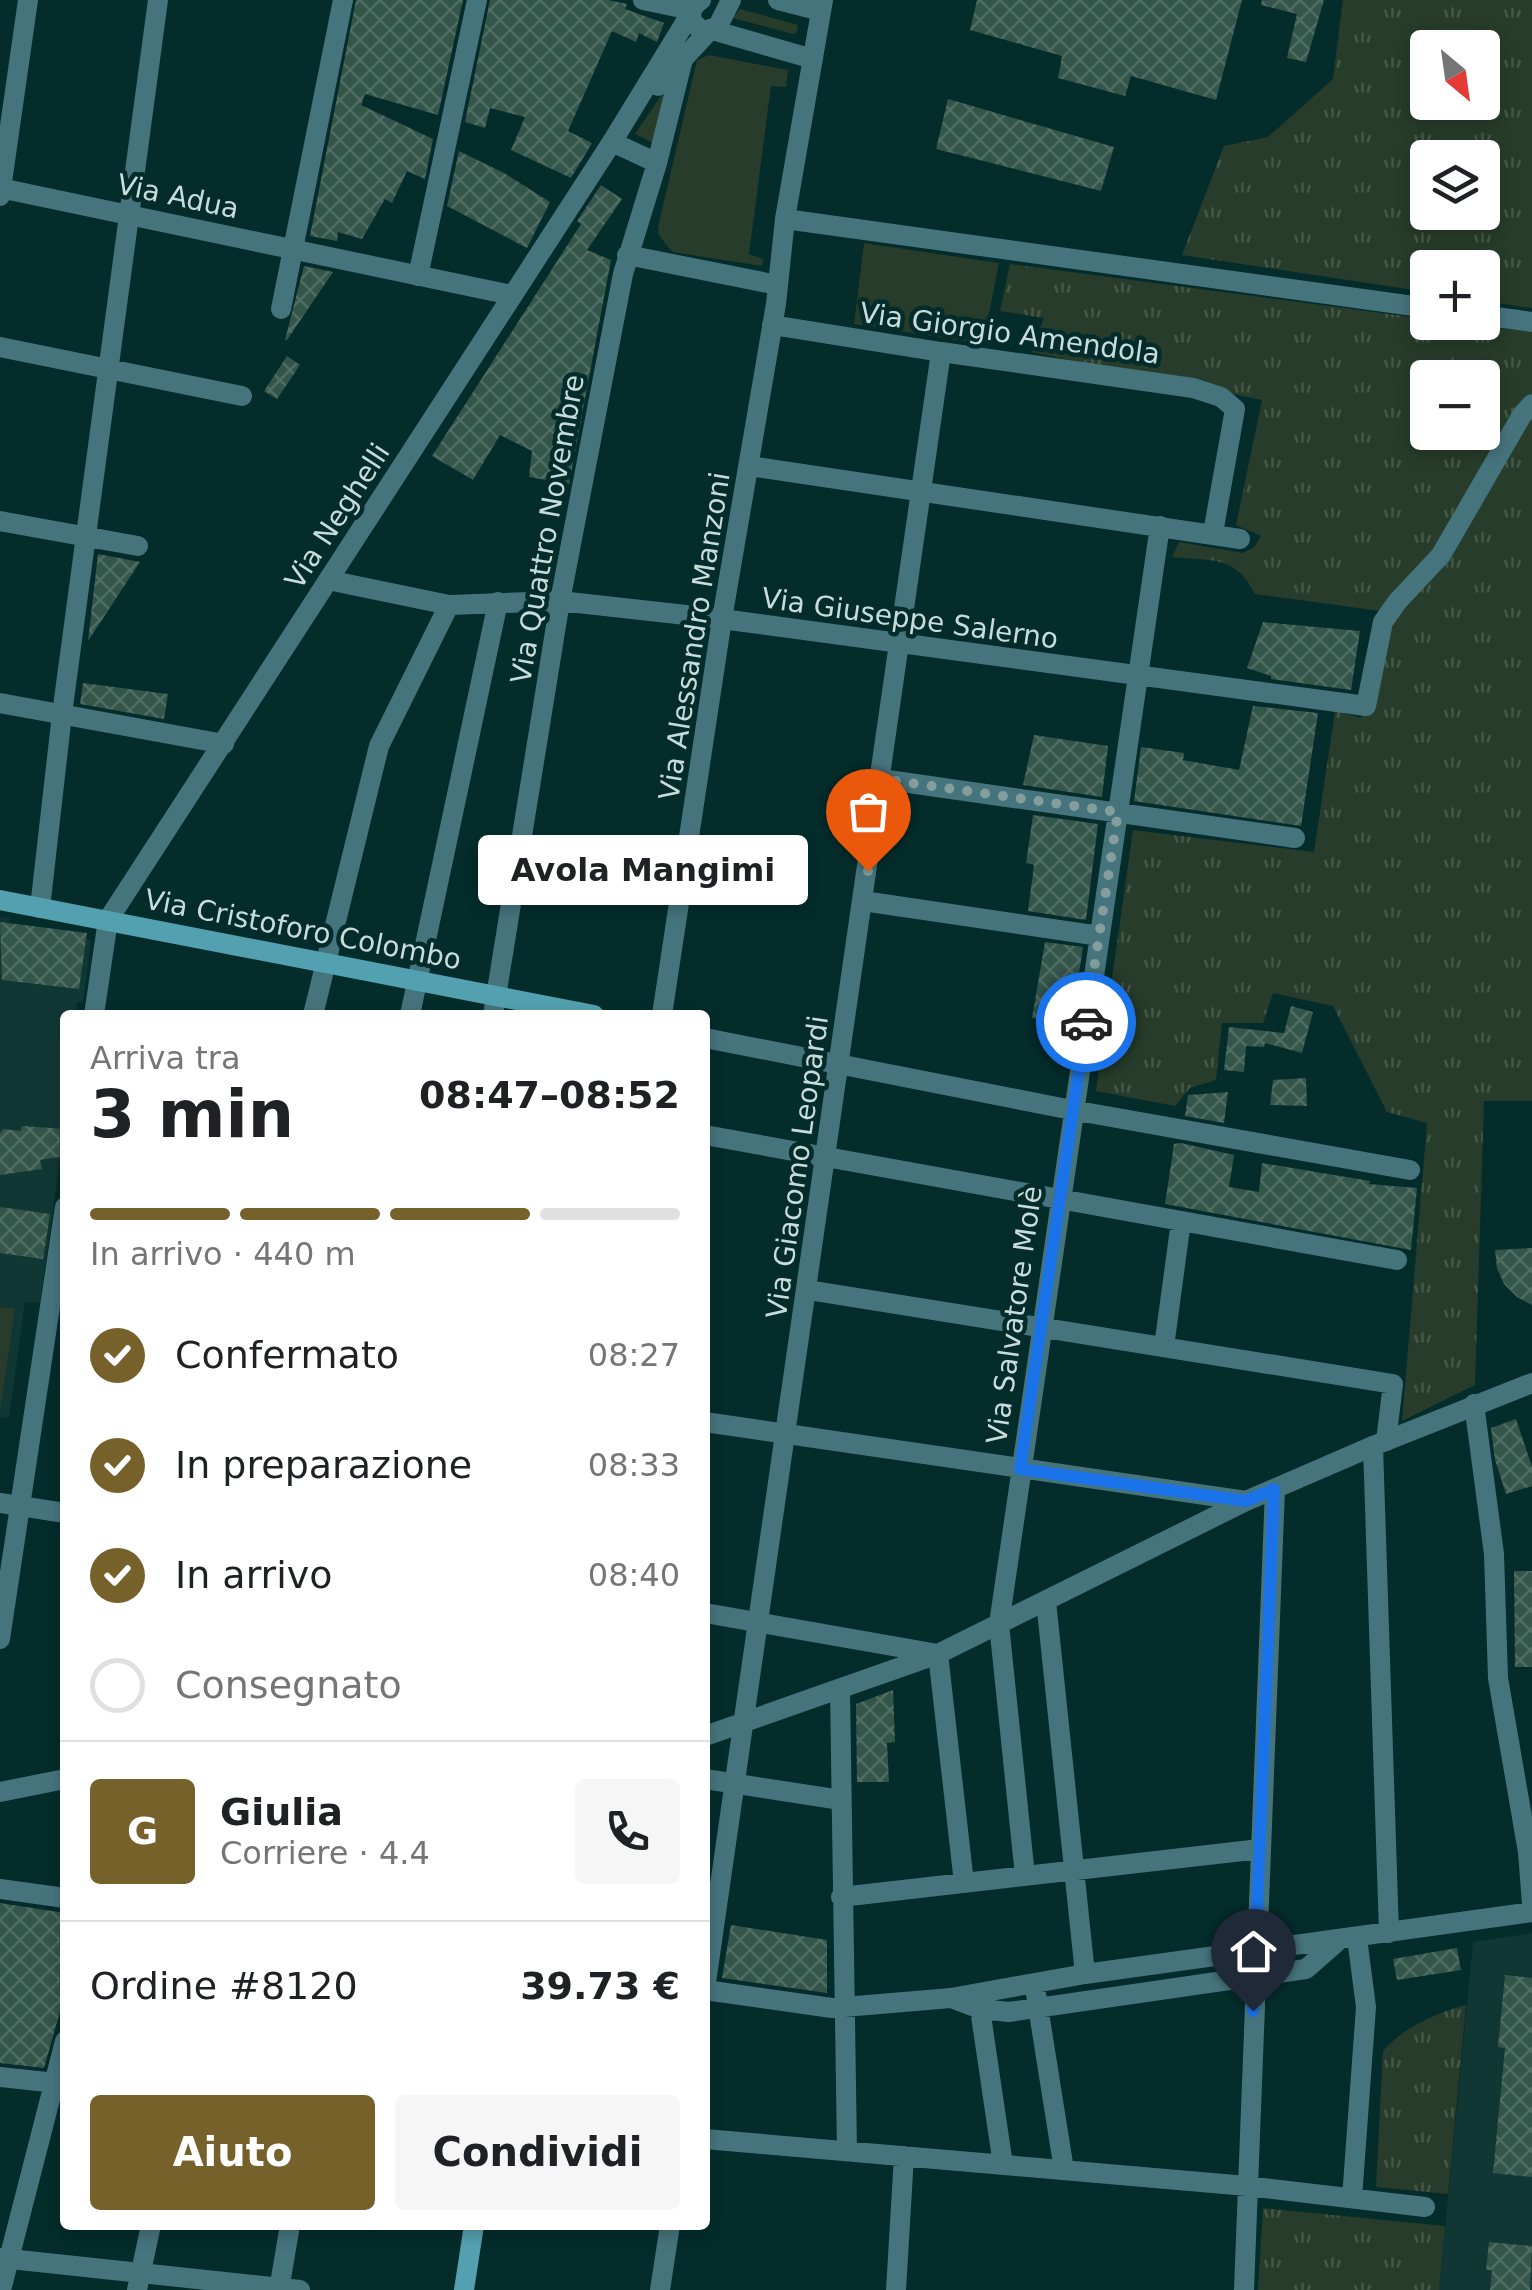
<!DOCTYPE html>
<html lang="it">
<meta charset="utf-8">
<style>
:root{--surface:#fff;--page:#f6f6f6;--text:#202124;--muted:#757577;--line:#e0e0e0;--accent:#76612b}
body{margin:0;font-family:"DejaVu Sans",sans-serif;background:var(--page);color:var(--text);height:100vh;display:flex;flex-direction:column;font-size:38px;white-space:nowrap}
*{box-sizing:border-box;margin:0}
p{font-size:32px;color:var(--muted)}
.icon{flex:none;width:55px;height:55px;fill:none;stroke:currentColor;stroke-width:2;stroke-linecap:round;stroke-linejoin:round}
.map{position:relative;flex:1;overflow:hidden}
.drawer{position:absolute;left:60px;top:1010px;width:650px;height:1220px;display:flex;flex-direction:column;background:var(--surface);border-radius:10px;box-shadow:0 5px 15px #0003}
.drawer>*{flex:none}
.needle{width:65px;rotate:151deg}
.buttons{position:absolute;left:1410px;top:30px;display:grid;gap:20px}
.buttons a{display:grid;place-items:center;width:90px;height:90px;border-radius:10px;background:var(--surface);box-shadow:0 5px 15px #0003;font-size:50px}
.pin{position:absolute;display:grid;place-items:center;width:85px;height:85px;color:#fff;margin:-102px -42px;border-radius:50% 50% 50% 0;rotate:-45deg;box-shadow:0 0 10px #0007}
.pin .icon{rotate:45deg}
.courier{position:absolute;display:grid;place-items:center;width:100px;height:100px;margin:-50px;border:8px solid #1a73e8;border-radius:50%;background:#fff;color:#222;box-shadow:0 2px 12px #0007}
.bubble{position:absolute;height:70px;border-radius:10px;background:var(--surface);box-shadow:0 5px 15px #0003;font-size:32px;font-weight:700;line-height:70px;text-align:center}
.headline em{font-style:normal;font-weight:700}
.headline div{display:flex;flex-direction:column-reverse}
.headline{display:flex;align-items:center;justify-content:space-between;height:170px;padding:0 30px}
h1{font-size:65px;font-weight:700;line-height:75px}
.bar{display:grid;grid-template-columns:repeat(4,1fr);gap:15px 10px;align-content:center;height:120px;padding:0 30px}
.bar i{height:12px;border-radius:8px;background:var(--line)}
.bar .selected{background:var(--accent)}
.bar p{grid-column:span 4}
.line{display:flex;align-items:center;gap:25px;padding:0 30px;border-top:2px solid var(--line)}
.line div{flex:1}
.round{display:grid;place-items:center;flex:none;width:105px;height:105px;border-radius:10px;background:var(--page)}
ol{padding:0 30px;list-style:none}
li{display:flex;align-items:center;gap:30px;height:110px}
li p{margin-inline-start:auto}
li .icon{padding:10px;border-radius:50%;background:var(--accent);color:#fff;stroke-width:4}
li:last-child{color:var(--muted)}
li i{width:55px;height:55px;border:5px solid var(--line);border-radius:50%}
.primary-button{display:flex;gap:20px;margin-top:auto;padding:20px 30px}
.primary-button a{flex:1;height:115px;border-radius:10px;background:var(--accent);color:#fff;font-size:40px;font-weight:700;line-height:115px;text-align:center}
.primary-button a+a{background:var(--page);color:var(--text)}
.map>svg:first-child{display:block}
.built{fill:#113735}
.grass{fill:url(#grass-tufts);fill-rule:evenodd}
.green{fill:#273c2a}
.building{fill:url(#building-cross-hatch)}
.lines{fill:none;stroke-linecap:round;stroke-linejoin:round}
.minor{stroke:#46747d;stroke-width:20}
.tertiary{stroke:#46747d;stroke-width:20}
.secondary{stroke:#53a1b0;stroke-width:20}
.done{stroke:#839e9d;stroke-width:10;stroke-dasharray:0 18}
.route{stroke:#1a73e8;stroke-width:12}
.labels{text-anchor:middle;stroke-width:9;stroke-linejoin:round;paint-order:stroke}
.street-label{font-size:28px;fill:#c8dcdb;stroke:#032c2b}
</style>
<div class="map">
<svg width="1532" height="2290" viewBox="0 0 1532 2290">
<defs>
<pattern id="grass-tufts" width="24" height="20" patternUnits="userSpaceOnUse" patternTransform="scale(2.5)"><rect width="24" height="20" fill="#273c2a"/><path d="M3 7l-1-3M5 7V3M7 7l1-3M15 17l-1-3M17 17v-4M19 17l1-3" fill="none" stroke="#455848"/></pattern>
<pattern id="building-cross-hatch" width="8" height="8" patternUnits="userSpaceOnUse" patternTransform="scale(2.5)"><rect width="8" height="8" fill="#345549"/><path d="M0 0l8 8M0 8l8-8" fill="none" stroke="#506d63"/></pattern>
</defs>
<rect width="100%" height="100%" fill="#032c2b"/>
<path class="built" d="M 0,917 L 9,918 L 9,923 L 91,940 L 83,1002 L 77,1002 L 76,1012 L 80,1015 L 65,1015 L 65,1125 L 40,1303 L 25,1302 L 9,1418 L 0,1417 Z
M 1532,1933 L 1532,2290 L 1439,2290 L 1473,1942 Z"/>
<path class="grass" d="M 1343,0 L 1532,0 L 1532,308 L 1483,301 L 1482,268 L 1428,268 L 1427,292 L 1182,255 L 1224,146 L 1268,137 L 1333,79 ZM 1428,48 L 1482,48 L 1482,102 L 1428,102 ZM 1428,158 L 1482,158 L 1482,212 L 1428,212 Z
M 1010,264 L 1427,319 L 1428,322 L 1457,323 L 1532,332 L 1532,1101 L 1484,1101 L 1475,1385 L 1402,1421 L 1427,1123 L 1387,1112 L 1333,1006 L 1273,993 L 1263,1023 L 1222,1023 L 1216,1080 L 1190,1088 L 1175,1106 L 1096,1091 L 1133,830 L 1314,852 L 1335,711 L 1361,718 L 1380,611 L 1255,594 C 1236,555 1211,561 1172,557 L 1179,542 L 1243,553 L 1254,547 L 1261,536 L 1236,525 L 1262,400 L 1031,352 L 1044,318 L 1000,311 ZM 1428,378 L 1482,378 L 1482,432 L 1428,432 Z
M 1466,2005 L 1448,2194 L 1376,2187 L 1383,2051 C 1404,2027 1436,2013 1466,2005 Z
M 1263,2208 L 1445,2226 L 1439,2290 L 1258,2290 Z"/>
<path class="green" d="M 740,9 L 798,25 L 797,32 L 793,34 L 733,18 Z
M 709,55 L 788,70 L 786,87 L 771,86 L 749,254 L 763,259 L 762,266 L 672,252 L 659,235 L 658,227 L 697,60 Z
M 665,90 L 653,143 L 635,134 Z
M 864,243 L 999,263 L 983,344 L 854,324 Z
M 0,1307 L 15,1309 L 0,1411 Z"/>
<path class="building" d="M 356,0 L 463,0 L 438,115 L 365,94 L 361,105 L 433,139 L 425,179 L 407,171 L 392,203 L 385,199 L 362,239 L 338,232 L 337,241 L 310,236 Z
M 490,0 L 608,0 L 627,4 L 625,9 L 664,23 L 657,42 L 639,33 L 636,42 L 612,31 L 568,131 L 592,143 L 571,178 L 511,150 L 525,117 L 490,108 L 485,128 L 465,122 Z
M 977,0 L 1242,0 L 1216,100 L 1131,76 L 1125,96 L 1058,78 L 1062,56 L 970,30 Z
M 1262,0 L 1324,0 L 1306,62 L 1287,58 L 1297,14 L 1261,5 Z
M 948,99 L 1114,147 L 1101,191 L 936,149 Z
M 459,151 L 504,173 L 550,202 L 527,248 L 447,206 Z
M 601,185 L 622,199 L 587,250 L 611,260 L 569,484 L 529,477 L 532,451 L 500,435 L 473,480 L 432,456 L 581,224 L 577,221 Z
M 304,266 L 333,272 L 287,340 L 285,340 Z
M 287,356 L 300,365 L 277,399 L 264,391 Z
M 98,554 L 140,562 L 88,641 Z
M 1263,622 L 1360,631 L 1351,690 L 1271,679 L 1271,676 L 1247,668 Z
M 83,683 L 168,694 L 164,719 L 80,704 Z
M 1253,706 L 1318,713 L 1301,826 L 1134,801 L 1141,747 L 1184,753 L 1183,760 L 1239,770 Z
M 1034,735 L 1108,746 L 1102,797 L 1023,785 Z
M 1033,815 L 1098,824 L 1086,920 L 1028,911 L 1034,865 L 1026,863 Z
M 0,922 L 87,933 L 79,989 L 2,980 Z
M 1045,942 L 1083,947 L 1071,1025 L 1032,1018 Z
M 1291,1006 L 1313,1012 L 1302,1053 L 1265,1043 L 1264,1047 L 1246,1046 L 1244,1072 L 1224,1070 L 1229,1027 L 1284,1033 Z
M 1306,1078 L 1307,1106 L 1270,1105 L 1273,1080 Z
M 1228,1092 L 1224,1123 L 1185,1116 L 1188,1095 Z
M 22,1126 L 65,1129 L 60,1157 L 40,1160 L 42,1169 L 0,1175 L 0,1133 L 3,1129 L 21,1131 Z
M 1181,1143 L 1234,1155 L 1229,1187 L 1259,1192 L 1262,1163 L 1370,1181 L 1369,1184 L 1417,1188 L 1411,1250 L 1165,1204 L 1174,1144 Z
M 0,1207 L 50,1214 L 43,1259 L 0,1253 Z
M 1532,1248 L 1532,1305 L 1517,1297 L 1504,1284 L 1497,1268 L 1495,1250 Z
M 1516,1419 L 1532,1467 L 1532,1486 L 1506,1494 L 1495,1460 L 1491,1428 Z
M 1514,1571 L 1532,1571 L 1532,1667 L 1515,1667 Z
M 893,1690 L 895,1742 L 887,1743 L 889,1782 L 857,1782 L 856,1704 Z
M 0,1903 L 65,1913 L 65,1994 L 44,2068 L 0,2063 Z
M 731,1925 L 827,1940 L 827,1993 L 722,1978 Z
M 1457,1948 L 1461,1970 L 1397,1980 L 1393,1959 Z
M 1505,1975 L 1532,1978 L 1532,2177 L 1493,2173 L 1505,2048 L 1498,2047 Z
M 1489,2242 L 1532,2246 L 1530,2290 L 1490,2290 L 1492,2270 L 1486,2270 Z"/>
<g class="lines">
<path class="minor" d="M 643,0 L 691,10
M 612,142 L 657,163
M 0,196 L 28,0
M 785,219 L 1428,308
M 627,255 L 778,285
M 418,276 L 477,0
M 281,309 L 343,0
M 1482,315 L 1532,322
M 0,347 L 242,396
M 941,352 L 1193,388 L 1221,397 L 1235,409 L 1213,533
M 749,466 L 1240,539
M 0,521 L 138,546
M 328,580 L 449,605 L 560,601 L 722,619 L 1366,706 L 1383,622 L 1397,602 L 1441,555 L 1522,415 L 1532,404
M 881,779 L 1295,838
M 863,901 L 1100,936
M 40,908 L 62,714 L 158,0
M 313,1015 L 379,746 L 449,605
M 410,1015 L 498,602
M 493,1015 L 560,601 L 623,274 L 657,163 L 683,59
M 705,1038 L 1072,1110 L 1410,1170
M 705,1135 L 1397,1260
M 808,1290 L 1393,1384 L 1386,1441
M 1164,1347 L 1181,1221
M 1474,1404 L 1494,1554 L 1498,1678 L 1528,1852 L 1532,1904
M 705,1422 L 1246,1501
M 1373,1446 L 1389,1933
M 1046,1601 L 1085,1974
M 938,1654 L 964,1883
M 840,1690 L 847,2151
M 705,1779 L 841,1800
M 1025,1876 L 999,1624 L 1160,526
M 0,1889 L 65,1898
M 841,1897 L 1260,1849
M 705,1990 L 832,2008 L 951,1998 L 1085,1974 L 1532,1912
M 1036,1994 L 1064,2170
M 951,1998 L 980,2009 L 1009,2012 L 1306,1969 L 1338,1941
M 980,2009 L 1003,2165
M 0,2077 L 65,2084
M 705,2139 L 1247,2186 L 1425,2207
M 1352,2198 L 1366,2007 L 1357,1938
M 1,2290 L 65,2041
M 137,2290 L 151,2225
M 279,2290 L 290,2225
M 896,2290 L 904,2156
M 1244,2290 L 1275,1489"/>
<path class="tertiary" d="M 701,0 C 686,10 689,25 705,31 L 718,26 L 731,0
M 778,0 L 821,11
M 712,30 L 813,59
M 658,86 L 710,30
M 0,188 L 511,295
M 0,703 L 224,744
M 94,1015 L 108,920 L 612,142 L 691,13
M 662,1015 L 722,619 L 776,304 L 785,219 L 823,0
M 0,1503 L 65,1513
M 705,1613 L 938,1654
M 0,1639 L 65,1207
M 705,1736 L 938,1654 L 1246,1501 L 1373,1446 L 1532,1383
M 0,1792 L 65,1779
M 705,1989 L 941,352 L 772,325
M 0,2258 L 300,2290
M 660,2290 L 670,2225"/>
<path class="secondary" d="M 0,900 L 594,1015
M 464,2290 L 474,2225"/>
</g>
<g class="lines">
<path class="done" d="M 868,871 L 881,779 L 1118,812 L 1086,1022"/>
<path class="route" d="M 1086,1022 L 1020,1469 L 1246,1501 L 1274,1489 L 1253,2011"/>
</g>
<g class="labels">
<g class="street-label">
<text transform="translate(178 196) rotate(12)" y="10">Via Adua</text>
<text transform="translate(1010 333) rotate(8)" y="10">Via Giorgio Amendola</text>
<text transform="translate(337 516) rotate(-57)" y="10">Via Neghelli</text>
<text transform="translate(547 529) rotate(-80)" y="10">Via Quattro Novembre</text>
<text transform="translate(910 618) rotate(8)" y="10">Via Giuseppe Salerno</text>
<text transform="translate(694 636) rotate(-81)" y="10">Via Alessandro Manzoni</text>
<text transform="translate(303 929) rotate(11)" y="10">Via Cristoforo Colombo</text>
<text transform="translate(797 1167) rotate(-82)" y="10">Via Giacomo Leopardi</text>
<text transform="translate(1014 1315) rotate(-82)" y="10">Via Salvatore Molè</text>
</g>
</g>
</svg>
<div class="buttons">
<a><svg class="needle" viewBox="-14 -14 28 28"><path d="M0-13l5 13h-10z" fill="#e53935"/><path d="M0 13l5-13h-10z" fill="#757577"/></svg></a>
<a><svg class="icon" aria-label="layers" viewBox="0 0 24 24"><path d="M12 4l9 5-9 5-9-5zM3 14l9 5 9-5"/></svg></a>
<a>+</a>
<a>−</a>
</div>
<div class="pin" style="left:868px;top:871px;background:#ea580c"><svg class="icon" aria-label="bag" viewBox="0 0 24 24"><path d="M5 8h14l-1 12H6zM9 8a3 3 0 0 1 6 0"/></svg></div>
<div class="pin" style="left:1253px;top:2011px;background:#1f2937"><svg class="icon" aria-label="home" viewBox="0 0 24 24"><path d="M3 11l9-7 9 7M6 9v11h12V9"/></svg></div>
<div class="courier" style="left:1086px;top:1022px"><svg class="icon" aria-label="car" viewBox="0 0 24 24"><path d="M5 17H2v-5l4-1 3-4h7l3 4 3 1v5h-3M9 17h6M6 11h13"/><circle cx="7" cy="17" r="2"/><circle cx="17" cy="17" r="2"/></svg></div>
<div class="bubble" style="left:478px;top:835px;width:330px">Avola Mangimi</div>
<section class="drawer">
<div class="headline"><div><h1>3 min</h1><p>Arriva tra</p></div><em>08:47–08:52</em></div>
<div class="bar"><i class="selected"></i><i class="selected"></i><i class="selected"></i><i></i><p>In arrivo · 440 m</p></div>
<ol>
<li><svg class="icon" aria-label="check" viewBox="0 0 24 24"><path d="M5 12l5 5 9-10"/></svg>Confermato<p>08:27</p></li>
<li><svg class="icon" aria-label="check" viewBox="0 0 24 24"><path d="M5 12l5 5 9-10"/></svg>In preparazione<p>08:33</p></li>
<li><svg class="icon" aria-label="check" viewBox="0 0 24 24"><path d="M5 12l5 5 9-10"/></svg>In arrivo<p>08:40</p></li>
<li><i></i>Consegnato</li>
</ol>
<div class="line" style="height:180px"><b class="round" style="background:var(--accent);color:#fff">G</b><div><b>Giulia</b><p>Corriere · 4.4</p></div><a class="round"><svg class="icon" aria-label="phone" viewBox="0 0 24 24"><path d="M5 4h4l2 5-3 2q2 4 5 5l2-3 5 2v4C11 20 4 13 5 4z"/></svg></a></div>
<div class="line" style="height:130px"><div>Ordine #8120</div><b>39.73 €</b></div>
<div class="primary-button"><a>Aiuto</a><a>Condividi</a></div>
</section>
</div>
